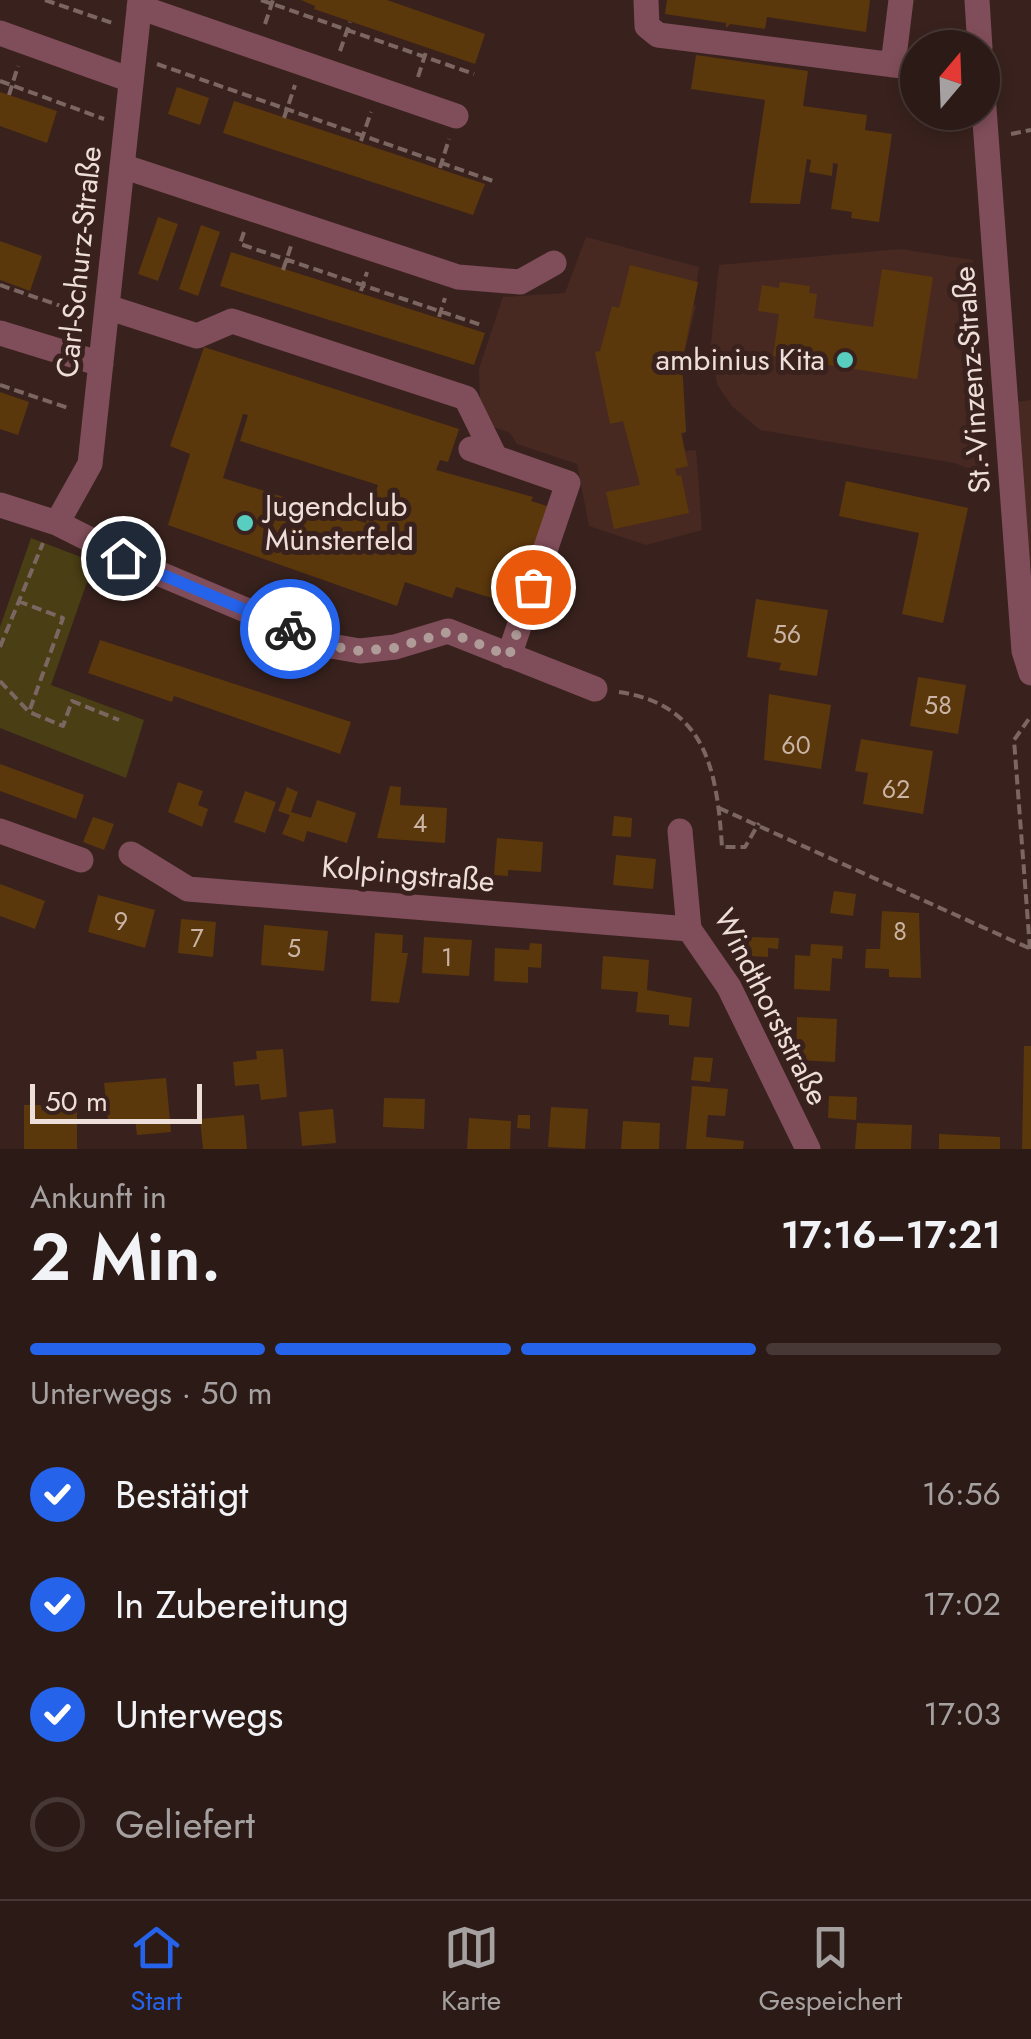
<!DOCTYPE html>
<html lang="de">
<meta charset="utf-8">
<style>
:root{--surface:#2b1a16;--page:#33231f;--text:#f1f3f6;--muted:#a6a1a1;--line:#473835;--accent:#2563eb}
body{margin:0;font-family:Jost,sans-serif;background:var(--page);color:var(--text);height:100vh;display:flex;flex-direction:column;font-size:38px;white-space:nowrap}
*{box-sizing:border-box;margin:0}
p{font-size:32px;color:var(--muted)}
.icon{flex:none;width:55px;height:55px;fill:none;stroke:currentColor;stroke-width:2;stroke-linecap:round;stroke-linejoin:round}
.map{position:relative;height:1149px;overflow:hidden}
.side{display:flex;flex-direction:column;background:var(--surface);flex:1}
.side>*{flex:none}
.needle{width:65px;rotate:19deg}
.fabs{position:absolute;left:900px;top:30px;display:grid;gap:20px}
.fabs a{display:grid;place-items:center;width:100px;height:100px;border-radius:50%;background:var(--surface);box-shadow:0 5px 15px #0003,0 0 0 2px var(--line);font-size:50px}
.scale{position:absolute;left:30px;bottom:25px;width:172px;box-sizing:border-box;padding-left:10px;border:5px solid #eededa;border-top:0;font-size:28px;line-height:35px;white-space:nowrap;color:#eededa;-webkit-text-stroke:8px #39221d;paint-order:stroke}
.pin{position:absolute;display:grid;place-items:center;width:85px;height:85px;color:#fff;margin:-42px;border:5px solid #fff;border-radius:50%;box-shadow:0 2px 10px #0007}
.courier{position:absolute;display:grid;place-items:center;width:100px;height:100px;margin:-50px;border:8px solid #2563eb;border-radius:50%;background:#fff;color:#222;box-shadow:0 2px 12px #0007}
.headline em{font-style:normal;font-weight:600}
.headline div{display:flex;flex-direction:column-reverse}
.headline{display:flex;align-items:center;justify-content:space-between;height:170px;padding:0 30px}
h1{font-size:65px;font-weight:600;line-height:75px}
.bar{display:grid;grid-template-columns:repeat(4,1fr);gap:15px 10px;align-content:center;height:120px;padding:0 30px}
.bar i{height:12px;border-radius:8px;background:var(--line)}
.bar .current{background:var(--accent)}
.bar p{grid-column:span 4}
ol{padding:0 30px;list-style:none}
li{display:flex;align-items:center;gap:30px;height:110px}
li p{margin-inline-start:auto}
li .icon{padding:10px;border-radius:50%;background:var(--accent);color:#fff;stroke-width:4}
li:last-child{color:var(--muted)}
li i{width:55px;height:55px;border:5px solid var(--line);border-radius:50%}
.tab-bar{display:flex;justify-content:space-around;align-items:center;height:140px;border-top:2px solid var(--line);background:var(--surface);font-size:28px;color:var(--muted)}
.tab-bar a{display:grid;justify-items:center;gap:5px}
.tab-bar .current{color:var(--accent)}
.map>svg:first-child{display:block}
.built{fill:#472922}
.green{fill:#493e14}
.building{fill:#5b370c;fill-rule:evenodd}
.lines{fill:none;stroke-linecap:round;stroke-linejoin:round}
.path{stroke:#7b6662;stroke-width:4;stroke-dasharray:10 5;stroke-linecap:butt}
.minor{stroke:#804e5a;stroke-width:25}
.done{stroke:#af9c98;stroke-width:10;stroke-dasharray:0 18}
.route{stroke:#2563eb;stroke-width:12}
.poi-dot{fill:#58cec0;stroke:#39221d;stroke-width:4}
.labels{text-anchor:middle;stroke-width:10;stroke-linejoin:round;paint-order:stroke}
.number-label{font-size:25px;fill:#c9b4a6}
.street-label{font-size:30px;fill:#eededa;stroke:#39221d}
.poi-label{font-size:30px;fill:#eededa;stroke:#39221d;text-anchor:end}
</style>
<div class="map">
<svg width="1031" height="1149" viewBox="0 0 1031 1149">
<rect width="100%" height="100%" fill="#39221d"/>
<path class="built" d="M 586,237 L 699,267 L 693,304 L 696,306 L 682,362 L 686,432 L 682,434 L 685,451 L 696,450 L 702,530 L 646,545 L 589,526 L 577,464 L 517,444 L 510,433 L 491,426 L 480,399 L 479,369 L 503,297 L 565,293 Z
M 900,249 L 973,260 L 988,475 L 954,463 L 760,430 L 732,406 L 718,386 L 710,353 L 719,265 Z
M 1031,400 L 1031,564 L 1029,565 L 1017,402 Z"/>
<path class="green" d="M 31,538 L 94,562 L 51,685 L 144,720 L 126,778 L 0,728 L 0,627 Z"/>
<path class="building" d="M 301,0 L 387,0 L 485,34 L 475,64 L 314,9 L 315,6 Z
M 667,0 L 870,0 L 866,32 L 767,17 L 765,29 L 730,24 L 726,28 L 726,23 L 665,14 Z
M 696,55 L 808,71 L 803,106 L 867,115 L 865,130 L 892,134 L 879,222 L 851,218 L 852,212 L 831,209 L 838,164 L 833,163 L 832,176 L 809,172 L 811,160 L 807,159 L 800,204 L 750,203 L 765,100 L 691,89 Z
M 177,87 L 209,98 L 200,125 L 168,114 Z
M 0,92 L 57,111 L 47,143 L 0,126 Z
M 234,101 L 485,184 L 473,215 L 223,133 Z
M 158,217 L 178,224 L 158,281 L 138,274 Z
M 201,225 L 220,232 L 198,296 L 179,289 Z
M 0,241 L 42,256 L 30,291 L 0,280 Z
M 231,252 L 485,333 L 474,365 L 220,286 Z
M 630,265 L 698,282 L 682,363 L 686,432 L 681,433 L 688,466 L 675,469 L 677,476 L 681,475 L 689,513 L 614,529 L 606,492 L 640,485 L 623,421 L 610,424 L 595,352 L 600,351 L 612,306 L 619,308 Z
M 882,269 L 933,277 L 917,379 L 773,356 L 779,314 L 758,311 L 762,285 L 779,288 L 780,282 L 810,286 L 809,293 L 817,294 L 814,318 L 873,327 Z
M 204,347 L 459,429 L 448,462 L 440,460 L 436,470 L 533,497 L 531,501 L 550,507 L 518,606 L 456,587 L 452,598 L 405,582 L 397,606 L 168,525 L 190,454 L 170,446 ZM 243,414 L 248,415 L 240,441 L 378,485 L 366,523 L 223,478 Z
M 0,392 L 29,402 L 18,435 L 0,429 Z
M 846,481 L 968,508 L 943,623 L 902,614 L 919,533 L 839,516 Z
M 756,599 L 828,610 L 817,676 L 779,670 L 781,663 L 747,657 Z
M 100,640 L 351,722 L 340,754 L 174,696 L 172,702 L 88,673 Z
M 918,677 L 966,685 L 958,734 L 910,726 Z
M 769,694 L 831,705 L 821,769 L 764,760 Z
M 861,739 L 933,751 L 923,814 L 863,804 L 868,773 L 855,771 Z
M 0,764 L 84,795 L 76,819 L 0,791 Z
M 178,782 L 203,791 L 198,805 L 208,809 L 202,827 L 168,812 Z
M 390,786 L 401,787 L 400,805 L 447,808 L 445,843 L 377,838 Z
M 287,787 L 298,792 L 291,812 L 311,818 L 317,800 L 356,813 L 347,843 L 307,831 L 304,842 L 282,834 L 290,815 L 278,811 Z
M 245,791 L 276,802 L 265,833 L 234,822 Z
M 614,816 L 632,818 L 631,837 L 612,836 Z
M 93,817 L 114,824 L 104,850 L 83,842 Z
M 497,838 L 543,842 L 541,872 L 508,870 L 508,876 L 494,875 Z
M 616,855 L 656,859 L 653,889 L 613,885 Z
M 0,884 L 45,901 L 35,929 L 0,916 Z
M 834,891 L 856,894 L 853,916 L 830,913 Z
M 98,895 L 155,910 L 145,948 L 88,932 Z
M 882,911 L 919,913 L 921,978 L 889,977 L 889,969 L 865,968 L 866,949 L 880,949 Z
M 181,919 L 216,922 L 213,957 L 178,953 Z
M 264,925 L 328,931 L 324,971 L 261,965 Z
M 375,933 L 403,935 L 402,953 L 408,953 L 399,1003 L 371,1001 Z
M 424,937 L 472,940 L 469,976 L 422,973 Z
M 749,937 L 779,938 L 778,949 L 768,948 L 768,957 L 748,956 Z
M 530,943 L 542,944 L 541,968 L 528,967 L 528,983 L 494,981 L 495,948 L 529,950 Z
M 811,944 L 843,946 L 842,959 L 832,958 L 830,991 L 794,989 L 795,955 L 810,956 Z
M 603,956 L 649,960 L 647,990 L 692,998 L 689,1027 L 669,1025 L 669,1015 L 636,1012 L 638,992 L 601,989 Z
M 797,1017 L 837,1019 L 835,1062 L 796,1060 Z
M 1024,1046 L 1031,1046 L 1031,1149 L 1022,1149 Z
M 283,1049 L 287,1097 L 261,1100 L 259,1084 L 235,1086 L 233,1062 L 257,1059 L 256,1051 Z
M 694,1057 L 713,1058 L 710,1082 L 691,1080 Z
M 166,1078 L 171,1132 L 137,1135 L 135,1119 L 108,1121 L 104,1083 Z
M 692,1086 L 728,1089 L 725,1116 L 708,1115 L 706,1137 L 744,1141 L 743,1149 L 686,1149 Z
M 829,1096 L 857,1097 L 856,1120 L 828,1118 Z
M 384,1098 L 425,1099 L 424,1129 L 383,1127 Z
M 24,1105 L 77,1105 L 77,1149 L 24,1149 Z
M 551,1107 L 588,1109 L 585,1149 L 548,1147 Z
M 333,1109 L 336,1143 L 302,1146 L 299,1112 Z
M 244,1115 L 247,1149 L 203,1149 L 200,1119 Z
M 518,1115 L 530,1115 L 530,1129 L 517,1128 Z
M 469,1118 L 511,1121 L 510,1149 L 467,1149 Z
M 623,1121 L 660,1123 L 659,1149 L 621,1149 Z
M 857,1123 L 912,1125 L 911,1149 L 855,1149 Z
M 939,1134 L 1000,1137 L 1000,1149 L 939,1149 Z"/>
<g class="lines">
<path class="path" d="M 45,0 L 112,23
M 261,0 L 474,74
M 265,24 L 273,0
M 340,51 L 350,22
M 157,64 L 493,181
M 418,77 L 427,49
M 0,81 L 104,119
M 9,95 L 18,66
M 284,118 L 295,85
M 1011,134 L 1031,130
M 361,141 L 371,112
M 440,168 L 449,139
M 244,232 L 240,244 L 484,326
M 283,270 L 291,246
M 0,285 L 81,313
M 361,291 L 367,272
M 439,317 L 445,298
M 0,385 L 71,409
M 18,601 L 63,618 L 29,712
M 0,647 L 43,543
M 0,681 L 29,712 L 63,726 L 72,701 L 119,720
M 619,692 C 707,705 717,772 722,847 L 745,847 L 759,823
M 719,808 L 1031,949
M 1030,949 L 1014,740 L 1031,716"/>
<path class="minor" d="M 646,0 L 647,26 L 658,35 L 918,68
M 977,0 L 980,48
M 139,7 L 456,116
M 0,33 L 131,80
M 893,65 L 901,0
M 982,81 L 1024,651 L 1031,673
M 122,166 L 458,277 L 520,282 L 554,263
M 107,307 L 197,336 L 232,321 L 466,398 L 495,457
M 0,333 L 101,364
M 471,449 L 568,483 L 509,656
M 0,505 L 57,523 L 90,464 L 140,0
M 57,523 L 146,568 L 331,646 L 360,651 L 395,647 L 448,631 L 595,689
M 0,831 L 81,860
M 680,831 L 689,929 L 729,987 L 808,1149
M 131,854 L 188,889 L 689,929"/>
</g>
<g class="lines">
<path class="done" d="M 290,629 L 331,646 L 360,651 L 395,648 L 448,632 L 509,656 L 533,587"/>
<path class="route" d="M 123,558 L 290,629"/>
</g>
<g class="poi-dot">
<circle cx="845" cy="360" r="10"/>
<circle cx="245" cy="523" r="10"/>
</g>
<g class="labels">
<g class="number-label">
<text x="787" y="643">56</text>
<text x="938" y="714">58</text>
<text x="796" y="754">60</text>
<text x="896" y="798">62</text>
<text x="420" y="832">4</text>
<text x="121" y="930">9</text>
<text x="900" y="940">8</text>
<text x="197" y="947">7</text>
<text x="294" y="957">5</text>
<text x="447" y="966">1</text>
</g>
<g class="street-label">
<text transform="translate(79 262) rotate(-84)" y="10">Carl-Schurz-Straße</text>
<text transform="translate(972 380) rotate(-94)" y="10">St.-Vinzenz-Straße</text>
<text transform="translate(408 874) rotate(5)" y="10">Kolpingstraße</text>
<text transform="translate(771 1007) rotate(63)" y="10">Windthorststraße</text>
</g>
<g class="poi-label">
<text x="825" y="370">ambinius Kita</text>
<text x="265" y="516" text-anchor="start">Jugendclub<tspan x="265" dy="34">Münsterfeld</tspan></text>
</g>
</g>
</svg>
<div class="fabs">
<a><svg class="needle" viewBox="-14 -14 28 28"><path d="M0-13l5 13h-10z" fill="#e53935"/><path d="M0 13l5-13h-10z" fill="#a6a1a1"/></svg></a>
</div>
<div class="scale">50 m</div>
<div class="pin" style="left:533px;top:587px;background:#ea580c"><svg class="icon" aria-label="bag" viewBox="0 0 24 24"><path d="M5 8h14l-1 12H6zM9 8a3 3 0 0 1 6 0"/></svg></div>
<div class="pin" style="left:123px;top:558px;background:#1f2937"><svg class="icon" aria-label="home" viewBox="0 0 24 24"><path d="M3 11l9-7 9 7M6 9v11h12V9"/></svg></div>
<div class="courier" style="left:290px;top:629px"><svg class="icon" aria-label="bike" viewBox="0 0 24 24"><circle cx="6" cy="16" r="4"/><circle cx="18" cy="16" r="4"/><path d="M6 16l4-8h5l3 8M10 8l3 8H6M13 5h3"/></svg></div>
</div>
<section class="side">
<div class="headline"><div><h1>2 Min.</h1><p>Ankunft in</p></div><em>17:16–17:21</em></div>
<div class="bar"><i class="current"></i><i class="current"></i><i class="current"></i><i></i><p>Unterwegs · 50 m</p></div>
<ol>
<li><svg class="icon" aria-label="check" viewBox="0 0 24 24"><path d="M5 12l5 5 9-10"/></svg>Bestätigt<p>16:56</p></li>
<li><svg class="icon" aria-label="check" viewBox="0 0 24 24"><path d="M5 12l5 5 9-10"/></svg>In Zubereitung<p>17:02</p></li>
<li><svg class="icon" aria-label="check" viewBox="0 0 24 24"><path d="M5 12l5 5 9-10"/></svg>Unterwegs<p>17:03</p></li>
<li><i></i>Geliefert</li>
</ol>
</section>
<nav class="tab-bar">
<a class="current"><svg class="icon" aria-label="home" viewBox="0 0 24 24"><path d="M3 11l9-7 9 7M6 9v11h12V9"/></svg>Start</a>
<a><svg class="icon" aria-label="map" viewBox="0 0 24 24"><path d="M3 6l6-2 6 2 6-2v14l-6 2-6-2-6 2zM9 4v14M15 6v14"/></svg>Karte</a>
<a><svg class="icon" aria-label="saved" viewBox="0 0 24 24"><path d="M7 4h10v16l-5-4-5 4z"/></svg>Gespeichert</a>
</nav>
